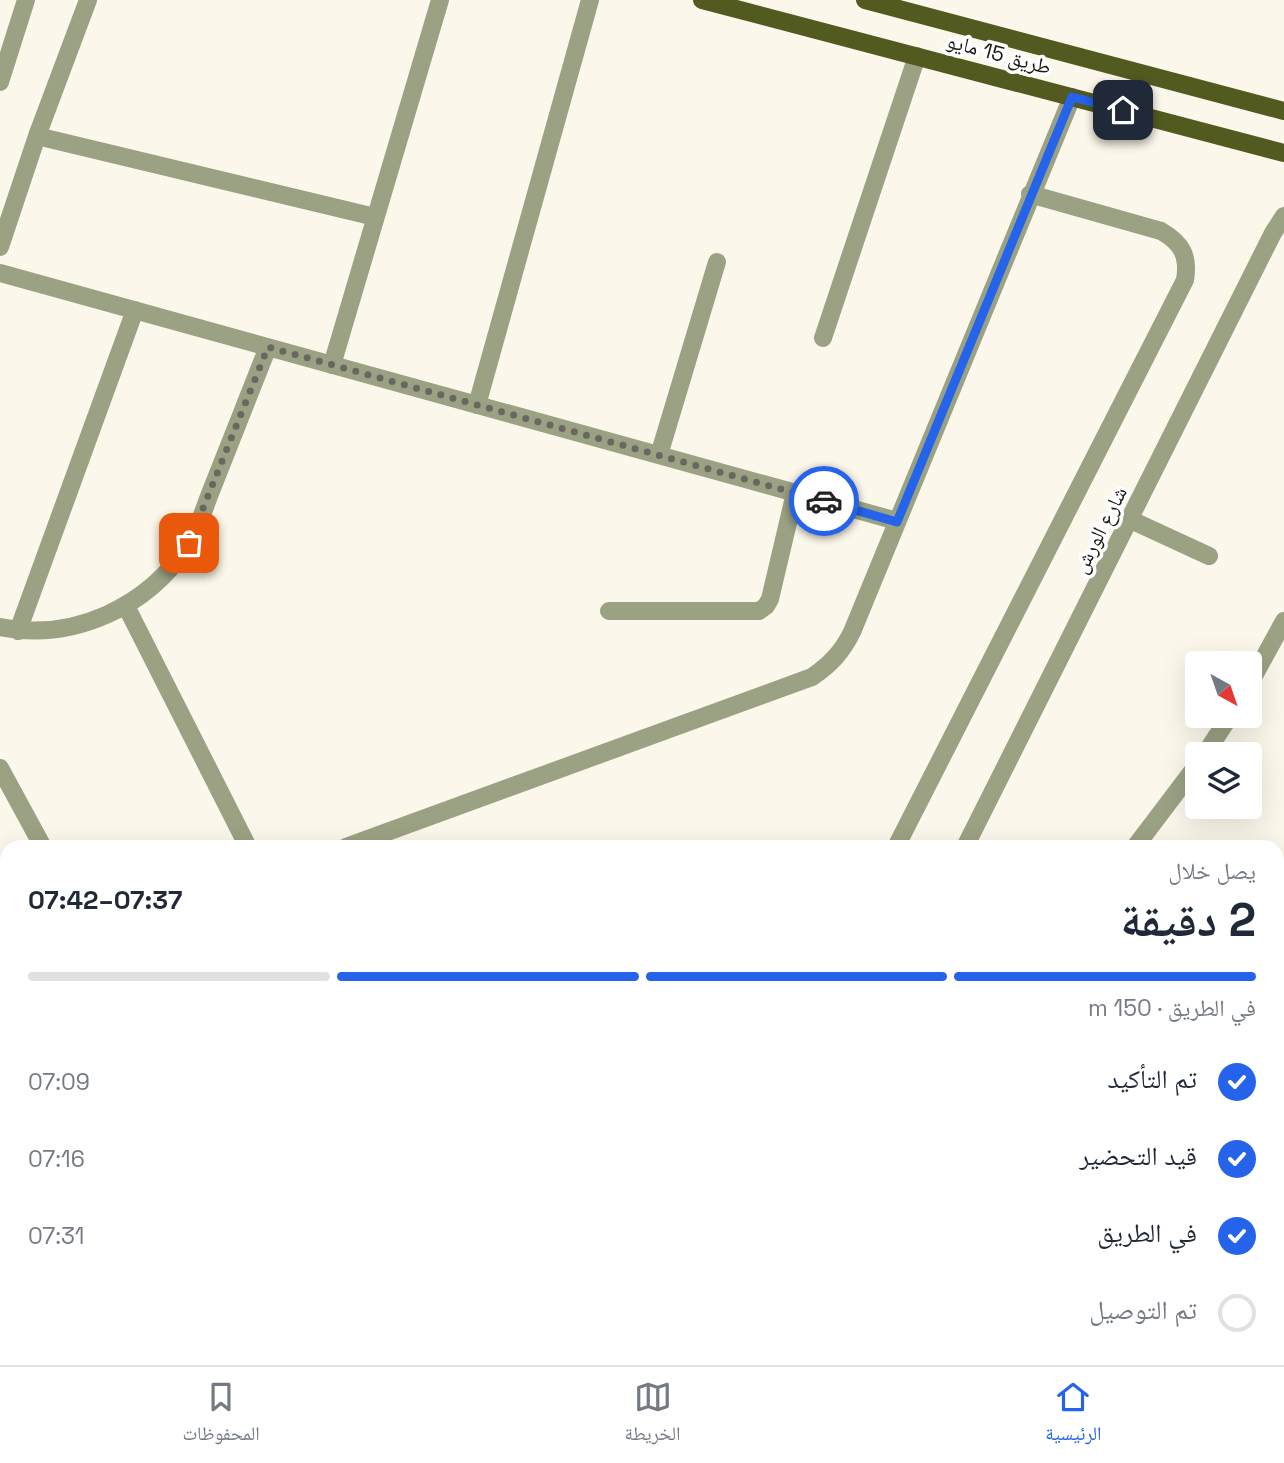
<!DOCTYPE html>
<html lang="ar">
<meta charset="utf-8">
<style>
:root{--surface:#fff;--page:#f2f2f3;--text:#1f2937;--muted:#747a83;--line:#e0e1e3;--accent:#2563eb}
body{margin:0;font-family:"Space Grotesk","Noto Naskh Arabic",sans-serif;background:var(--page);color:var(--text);direction:rtl;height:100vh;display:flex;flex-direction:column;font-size:26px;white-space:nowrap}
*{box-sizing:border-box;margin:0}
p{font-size:23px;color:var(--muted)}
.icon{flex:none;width:38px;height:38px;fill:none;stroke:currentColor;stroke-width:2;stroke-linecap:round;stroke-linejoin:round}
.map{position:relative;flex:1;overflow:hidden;direction:ltr}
.side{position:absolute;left:0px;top:840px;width:1284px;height:525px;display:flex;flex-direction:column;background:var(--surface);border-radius:21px 21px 0 0;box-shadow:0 7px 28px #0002;direction:rtl}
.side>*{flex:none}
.needle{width:46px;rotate:140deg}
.buttons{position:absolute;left:1185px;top:651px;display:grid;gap:14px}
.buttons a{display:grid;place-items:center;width:77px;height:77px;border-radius:7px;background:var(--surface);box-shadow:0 7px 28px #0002;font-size:35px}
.pin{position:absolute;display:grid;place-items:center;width:60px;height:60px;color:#fff;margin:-30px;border-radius:14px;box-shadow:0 4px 10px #0006}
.courier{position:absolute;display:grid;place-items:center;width:70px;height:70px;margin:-35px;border:5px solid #2563eb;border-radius:50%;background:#fff;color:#222;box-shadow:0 2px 9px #0007}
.summary em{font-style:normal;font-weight:700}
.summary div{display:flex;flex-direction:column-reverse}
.summary{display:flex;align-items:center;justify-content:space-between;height:119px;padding:0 28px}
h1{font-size:46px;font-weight:700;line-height:52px}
.bar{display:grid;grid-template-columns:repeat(4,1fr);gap:10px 7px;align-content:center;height:84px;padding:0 28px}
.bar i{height:9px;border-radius:5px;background:var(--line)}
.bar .current{background:var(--accent)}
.bar p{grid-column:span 4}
ol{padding:0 28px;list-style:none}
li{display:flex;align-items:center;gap:21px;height:77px}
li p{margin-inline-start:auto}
li .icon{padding:7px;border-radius:50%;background:var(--accent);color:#fff;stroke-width:4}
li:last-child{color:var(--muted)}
li i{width:38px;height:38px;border:4px solid var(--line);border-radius:50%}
.tab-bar{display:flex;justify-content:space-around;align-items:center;height:98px;border-top:2px solid var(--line);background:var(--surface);font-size:19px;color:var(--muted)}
.tab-bar a{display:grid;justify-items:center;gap:4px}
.tab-bar .current{color:var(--accent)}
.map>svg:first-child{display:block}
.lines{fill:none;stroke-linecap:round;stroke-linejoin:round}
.minor{stroke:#9ba183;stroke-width:18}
.major{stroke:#525a1f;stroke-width:18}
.done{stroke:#6a6761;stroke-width:7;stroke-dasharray:0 12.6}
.route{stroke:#2563eb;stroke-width:9}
.labels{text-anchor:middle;stroke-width:7;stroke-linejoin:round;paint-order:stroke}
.street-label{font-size:21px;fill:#1c1a16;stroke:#fff}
</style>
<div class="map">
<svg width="1284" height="1365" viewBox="0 0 1284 1365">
<rect width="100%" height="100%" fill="#fcf7eb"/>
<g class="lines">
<path class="minor" d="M 0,82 L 26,0
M 37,136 L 375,217
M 0,247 L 37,136 L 88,0
M 0,273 L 897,521
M 823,338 L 917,56
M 332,365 L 440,0
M 477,405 L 590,0
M 659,455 L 717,262
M 1131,520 L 1209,556
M 126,606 L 248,847
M 609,611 L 759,611 L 766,606 L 770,599 L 795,493
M 0,627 C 73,642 148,607 188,545 C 199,528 205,505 213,486 C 231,440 250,393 268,347
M 18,631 L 135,310
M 1250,683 L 1284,621
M 1205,754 L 1230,716
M 0,768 L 43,847
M 346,847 L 812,677 C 831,664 842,652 852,632 L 1072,97
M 896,847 L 1185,280 C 1189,256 1182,243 1161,231 L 1030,194
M 965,847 L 1273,233 L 1284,216
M 1135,847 L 1197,765
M 1278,1033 L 1284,1026
M 0,1108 L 7,1119
M 0,1236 L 7,1234
M 155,1365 L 159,1358
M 402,1365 L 405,1358
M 846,1365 L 859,1358"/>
<path class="major" d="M 702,0 L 1284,153
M 865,0 L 1284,111"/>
</g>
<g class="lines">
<path class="done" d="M 189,543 L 268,347 L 824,501"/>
<path class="route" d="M 824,501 L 897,522 L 1072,97 L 1123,110"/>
</g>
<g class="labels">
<g class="street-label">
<text transform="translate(999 54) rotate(15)" y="7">طريق 15 مايو</text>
<text transform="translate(1100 530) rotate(-63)" y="7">شارع الورش</text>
</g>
</g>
</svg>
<div class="buttons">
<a><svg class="needle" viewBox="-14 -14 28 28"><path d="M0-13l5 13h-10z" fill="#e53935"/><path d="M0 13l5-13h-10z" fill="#747a83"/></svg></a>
<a><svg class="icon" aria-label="layers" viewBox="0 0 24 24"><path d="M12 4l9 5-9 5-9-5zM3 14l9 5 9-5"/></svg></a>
</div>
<div class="pin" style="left:189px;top:543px;background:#ea580c"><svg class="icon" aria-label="bag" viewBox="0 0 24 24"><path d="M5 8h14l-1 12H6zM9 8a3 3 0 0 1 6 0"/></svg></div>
<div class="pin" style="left:1123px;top:110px;background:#1f2937"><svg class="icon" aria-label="home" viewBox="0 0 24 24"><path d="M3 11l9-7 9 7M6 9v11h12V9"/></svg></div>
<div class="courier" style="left:824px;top:501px"><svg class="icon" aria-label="car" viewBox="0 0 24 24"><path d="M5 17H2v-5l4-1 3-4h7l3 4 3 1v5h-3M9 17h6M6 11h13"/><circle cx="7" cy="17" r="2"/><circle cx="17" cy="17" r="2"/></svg></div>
<section class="side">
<div class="summary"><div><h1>2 دقيقة</h1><p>يصل خلال</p></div><em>07:37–07:42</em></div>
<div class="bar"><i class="current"></i><i class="current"></i><i class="current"></i><i></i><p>في الطريق · 150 m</p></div>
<ol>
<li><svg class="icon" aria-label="check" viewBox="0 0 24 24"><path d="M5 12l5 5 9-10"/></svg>تم التأكيد<p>07:09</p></li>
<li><svg class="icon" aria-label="check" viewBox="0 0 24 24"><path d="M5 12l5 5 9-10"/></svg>قيد التحضير<p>07:16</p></li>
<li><svg class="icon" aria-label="check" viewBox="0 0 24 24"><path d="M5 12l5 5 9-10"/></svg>في الطريق<p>07:31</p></li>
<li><i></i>تم التوصيل</li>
</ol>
</section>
</div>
<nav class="tab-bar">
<a class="current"><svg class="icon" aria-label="home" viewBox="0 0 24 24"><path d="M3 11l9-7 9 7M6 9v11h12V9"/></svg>الرئيسية</a>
<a><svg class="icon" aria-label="map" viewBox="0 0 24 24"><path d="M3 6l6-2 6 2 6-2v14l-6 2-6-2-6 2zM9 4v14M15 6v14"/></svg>الخريطة</a>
<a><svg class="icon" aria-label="saved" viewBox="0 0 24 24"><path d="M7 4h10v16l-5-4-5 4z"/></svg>المحفوظات</a>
</nav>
